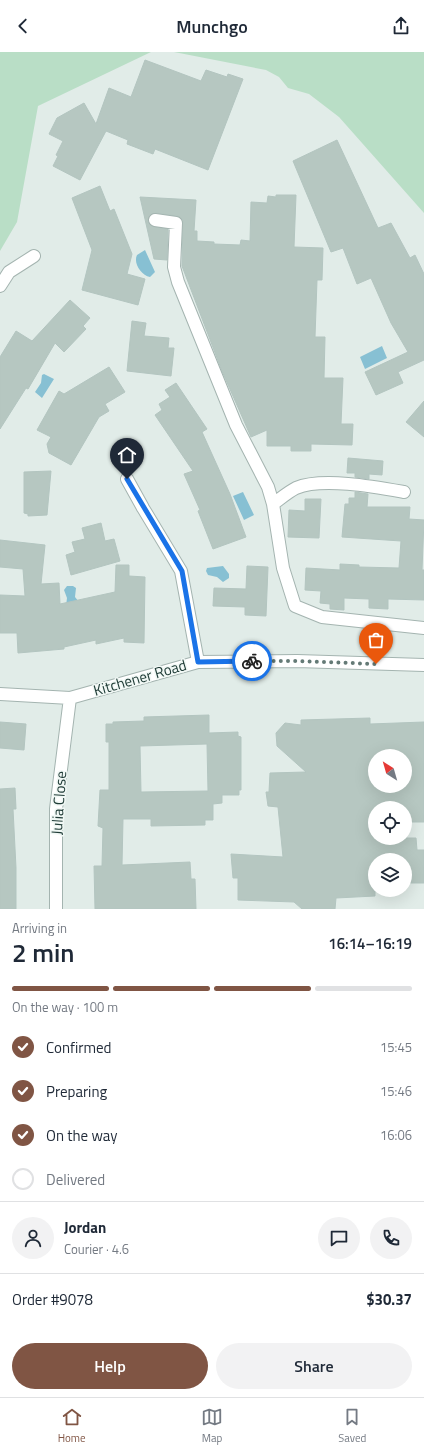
<!DOCTYPE html>
<meta charset="utf-8">
<style>
:root{--surface:#fff;--page:#f2f2f3;--text:#1f2937;--muted:#747a83;--line:#e0e1e3;--accent:#805544}
body{margin:0;font-family:"Titillium Web",sans-serif;background:var(--page);color:var(--text);height:100vh;display:flex;flex-direction:column;font-size:15px;white-space:nowrap}
*{box-sizing:border-box;margin:0}
p{font-size:13px;color:var(--muted)}
.icon{flex:none;width:22px;height:22px;fill:none;stroke:currentColor;stroke-width:2;stroke-linecap:round;stroke-linejoin:round}
.map{position:relative;height:857px;overflow:hidden}
.side{display:flex;flex-direction:column;background:var(--surface);flex:1}
.side>*{flex:none}
.needle{width:26px;rotate:323deg}
.fabs{position:absolute;left:368px;top:697px;display:grid;gap:8px}
.fabs a{display:grid;place-items:center;width:44px;height:44px;border-radius:50%;background:var(--surface);box-shadow:0 4px 16px #0002;font-size:20px}
.pin{position:absolute;display:grid;place-items:center;width:34px;height:34px;color:#fff;margin:-41px -17px;border-radius:50% 50% 50% 0;rotate:-45deg;box-shadow:0 0 4px #0007}
.pin .icon{rotate:45deg}
.courier{position:absolute;display:grid;place-items:center;width:40px;height:40px;margin:-20px;border:3px solid #1a73e8;border-radius:50%;background:#fff;color:#222;box-shadow:0 1px 5px #0007}
.overview em{font-style:normal;font-weight:600}
.overview div{display:flex;flex-direction:column-reverse}
.overview{display:flex;align-items:center;justify-content:space-between;height:68px;padding:0 12px}
h1{font-size:26px;font-weight:600;line-height:30px}
.bar{display:grid;grid-template-columns:repeat(4,1fr);gap:6px 4px;align-content:center;height:48px;padding:0 12px}
.bar i{height:5px;border-radius:3px;background:var(--line)}
.bar .on{background:var(--accent)}
.bar p{grid-column:span 4}
.line{display:flex;align-items:center;gap:10px;padding:0 12px;border-top:1px solid var(--line)}
.line div{flex:1}
.round{display:grid;place-items:center;flex:none;width:42px;height:42px;border-radius:21px;background:var(--page)}
ol{padding:0 12px;list-style:none}
li{display:flex;align-items:center;gap:12px;height:44px}
li p{margin-inline-start:auto}
li .icon{padding:4px;border-radius:50%;background:var(--accent);color:#fff;stroke-width:4}
li:last-child{color:var(--muted)}
li i{width:22px;height:22px;border:2px solid var(--line);border-radius:50%}
.button{display:flex;gap:8px;margin-top:auto;padding:8px 12px}
.button a{flex:1;height:46px;border-radius:24px;background:var(--accent);color:#fff;font-size:16px;font-weight:600;line-height:46px;text-align:center}
.button a+a{background:var(--page);color:var(--text)}
header{display:flex;justify-content:space-between;align-items:center;height:52px;padding:0 12px;background:var(--surface);font-size:18px;font-weight:600}
.menu{display:flex;justify-content:space-around;align-items:center;height:56px;border-top:1px solid var(--line);background:var(--surface);font-size:11px;color:var(--muted)}
.menu a{display:grid;justify-items:center;gap:2px}
.menu .on{color:var(--accent)}
.map>svg:first-child{display:block}
.green{fill:#b9dec6}
.water{fill:#87c0d3}
.building{fill:#b6c7c1;stroke:#b3c5c0;fill-rule:evenodd}
.lines{fill:none;stroke-linecap:round;stroke-linejoin:round}
.minor-casing{stroke:#a4b4b0;stroke-width:14}
.minor{stroke:#fff;stroke-width:12}
.done{stroke:#647a76;stroke-width:4;stroke-dasharray:0 7.2}
.route{stroke:#1a73e8;stroke-width:5}
.labels{text-anchor:middle;stroke-width:3;stroke-linejoin:round;paint-order:stroke}
.street-label{font-size:15px;fill:#213d38;stroke:#f1f8f5}
</style>
<header><svg class="icon" aria-label="back" viewBox="0 0 24 24"><path d="M15 5l-7 7 7 7"/></svg>Munchgo<svg class="icon" aria-label="share" viewBox="0 0 24 24"><path d="M12 15V3M7 8l5-5 5 5M5 13v7h14v-7"/></svg></header>
<div class="map">
<svg width="424" height="857" viewBox="0 0 424 857">
<rect width="100%" height="100%" fill="#e1ece8"/>
<path class="green" d="M 0,0 L 151,0 L 38,54 L 17,170 L 0,199 Z
M 174,0 L 424,0 L 424,161 L 339,65 L 309,42 L 288,36 L 279,25 L 266,18 Z"/>
<path class="water" d="M 145,198 L 155,220 L 150,225 C 141,223 133,211 137,203 Z
M 382,294 L 387,306 L 365,317 L 360,305 Z
M 44,322 L 54,327 L 42,346 L 35,340 L 41,331 L 42,323 Z
M 243,440 L 254,463 L 244,468 L 233,444 Z
M 223,514 L 229,522 L 229,526 L 223,530 L 217,525 L 208,523 L 206,519 L 207,516 Z
M 67,534 L 73,534 L 76,536 L 75,545 L 79,550 L 66,554 L 67,546 L 64,538 Z"/>
<path class="building" d="M 145,8 L 201,29 L 206,18 L 227,25 L 228,22 L 243,27 L 208,118 L 155,97 L 153,102 L 127,92 L 128,88 L 106,79 L 80,128 L 53,114 L 58,104 L 56,103 L 63,89 L 49,82 L 57,66 L 84,51 L 96,72 L 109,36 L 131,45 Z
M 337,88 L 378,176 L 391,171 L 410,206 L 415,203 L 424,222 L 424,308 L 398,320 L 403,331 L 376,343 L 365,320 L 408,300 L 391,271 L 371,226 L 357,232 L 343,196 L 331,200 L 293,109 Z
M 100,134 L 110,159 L 114,157 L 132,202 L 127,222 L 145,227 L 138,253 L 82,238 L 92,198 L 72,146 Z
M 276,143 L 296,143 L 294,195 L 323,196 L 322,228 L 317,228 L 315,285 L 325,285 L 324,326 L 343,326 L 341,372 L 353,372 L 352,393 L 311,392 L 311,399 L 291,399 L 291,394 L 267,394 L 267,378 L 251,385 L 222,319 L 182,214 L 183,168 L 177,164 L 156,161 L 149,164 L 148,170 L 151,174 L 168,177 L 167,208 L 154,207 L 140,145 L 196,148 L 194,179 L 197,179 L 197,189 L 214,190 L 214,192 L 240,193 L 241,188 L 250,189 L 251,150 L 267,151 L 268,144 L 276,145 Z
M 70,248 L 90,266 L 83,274 L 86,277 L 64,300 L 55,291 L 28,337 L 26,336 L 0,377 L 0,305 L 16,279 L 32,289 Z
M 132,269 L 146,271 L 144,284 L 169,286 L 168,296 L 174,296 L 171,324 L 127,319 Z
M 109,315 L 125,340 L 105,352 L 109,359 L 99,365 L 71,413 L 49,401 L 47,392 L 51,385 L 37,378 L 59,339 L 64,342 Z
M 176,331 L 207,377 L 202,380 L 230,442 L 246,485 L 213,497 L 198,459 L 200,458 L 184,422 L 193,419 L 155,363 L 162,358 L 159,352 L 170,345 L 165,338 Z
M 424,349 L 424,385 L 406,370 Z
M 348,406 L 383,409 L 382,423 L 369,422 L 369,427 L 355,425 L 355,421 L 347,421 Z
M 51,419 L 47,463 L 28,464 L 28,462 L 24,461 L 24,420 Z
M 355,440 L 368,442 L 367,455 L 410,455 L 409,467 L 424,468 L 422,518 L 424,518 L 424,548 L 388,547 L 388,557 L 369,556 L 369,547 L 344,546 L 344,558 L 330,557 L 330,552 L 320,551 L 321,539 L 305,538 L 306,516 L 340,518 L 340,512 L 359,513 L 359,515 L 399,516 L 401,489 L 342,485 L 345,452 L 349,452 L 349,446 L 355,446 Z
M 305,447 L 321,447 L 319,486 L 288,485 L 289,458 L 305,459 Z
M 101,471 L 105,489 L 114,487 L 120,509 L 71,523 L 66,503 L 75,500 L 72,490 L 85,487 L 82,476 Z
M 0,488 L 45,493 L 41,532 L 59,531 L 60,552 L 115,540 L 116,513 L 129,513 L 129,524 L 145,525 L 144,591 L 124,590 L 124,586 L 96,592 L 96,588 L 64,595 L 64,597 L 18,601 L 17,581 L 0,581 L 0,543 L 25,544 L 23,517 L 0,515 Z
M 247,514 L 268,515 L 266,564 L 245,563 L 245,555 L 213,554 L 214,536 L 246,537 Z
M 209,663 L 209,681 L 238,680 L 238,684 L 241,685 L 241,738 L 239,738 L 239,743 L 222,743 L 222,751 L 213,752 L 213,768 L 205,768 L 205,773 L 151,774 L 151,767 L 123,767 L 122,813 L 190,810 L 191,827 L 195,827 L 196,857 L 95,857 L 94,814 L 102,814 L 103,776 L 98,774 L 100,738 L 109,738 L 109,690 L 106,690 L 106,672 L 113,672 L 113,670 L 144,669 L 144,665 ZM 207,692 L 208,739 L 141,740 L 140,694 Z
M 370,666 L 370,672 L 424,670 L 424,770 L 405,770 L 405,756 L 375,756 L 375,786 L 416,786 L 417,798 L 424,798 L 424,831 L 405,831 L 405,808 L 375,808 L 375,844 L 336,846 L 335,857 L 302,857 L 294,850 L 238,848 L 238,826 L 233,826 L 231,802 L 283,805 L 278,755 L 268,754 L 266,740 L 269,740 L 270,721 L 306,720 L 277,694 L 276,681 L 285,671 L 301,673 L 301,668 ZM 375,704 L 405,704 L 405,734 L 375,734 Z
M 0,670 L 26,672 L 24,698 L 0,696 Z
M 15,736 L 16,757 L 13,757 L 16,816 L 16,857 L 0,857 L 0,737 Z"/>
<g class="lines">
<defs>
<path id="minor" d="M 155,168 L 176,171 L 174,215 L 178,230 L 236,373 L 268,435 L 273,452 L 283,516 L 295,554 L 322,565 L 424,576
M 0,234 L 9,220 L 34,204
M 127,427 L 143,456 L 181,519 L 198,610
M 273,452 C 280,447 288,440 296,436 C 322,425 376,435 404,440
M 0,642 L 70,646 L 198,610 L 297,609 L 424,613
M 56,857 L 56,757 L 70,646"/>
</defs>
<use href="#minor" class="minor-casing"/>
<use href="#minor" class="minor"/>
</g>
<g class="lines">
<path class="done" d="M 252,609 L 297,609 L 376,612"/>
<path class="route" d="M 127,427 L 182,519 L 198,610 L 252,609"/>
</g>
<g class="labels">
<g class="street-label">
<text transform="translate(140 626) rotate(-16)" y="5">Kitchener Road</text>
<text transform="translate(59 751) rotate(-86)" y="5">Julia Close</text>
</g>
</g>
</svg>
<div class="fabs">
<a><svg class="needle" viewBox="-14 -14 28 28"><path d="M0-13l5 13h-10z" fill="#e53935"/><path d="M0 13l5-13h-10z" fill="#747a83"/></svg></a>
<a><svg class="icon" aria-label="locate" viewBox="0 0 24 24"><circle cx="12" cy="12" r="6"/><path d="M12 2v4M12 18v4M2 12h4M18 12h4"/></svg></a>
<a><svg class="icon" aria-label="layers" viewBox="0 0 24 24"><path d="M12 4l9 5-9 5-9-5zM3 14l9 5 9-5"/></svg></a>
</div>
<div class="pin" style="left:376px;top:612px;background:#ea580c"><svg class="icon" aria-label="bag" viewBox="0 0 24 24"><path d="M5 8h14l-1 12H6zM9 8a3 3 0 0 1 6 0"/></svg></div>
<div class="pin" style="left:127px;top:427px;background:#1f2937"><svg class="icon" aria-label="home" viewBox="0 0 24 24"><path d="M3 11l9-7 9 7M6 9v11h12V9"/></svg></div>
<div class="courier" style="left:252px;top:609px"><svg class="icon" aria-label="bike" viewBox="0 0 24 24"><circle cx="6" cy="16" r="4"/><circle cx="18" cy="16" r="4"/><path d="M6 16l4-8h5l3 8M10 8l3 8H6M13 5h3"/></svg></div>
</div>
<section class="side">
<div class="overview"><div><h1>2 min</h1><p>Arriving in</p></div><em>16:14–16:19</em></div>
<div class="bar"><i class="on"></i><i class="on"></i><i class="on"></i><i></i><p>On the way · 100 m</p></div>
<ol>
<li><svg class="icon" aria-label="check" viewBox="0 0 24 24"><path d="M5 12l5 5 9-10"/></svg>Confirmed<p>15:45</p></li>
<li><svg class="icon" aria-label="check" viewBox="0 0 24 24"><path d="M5 12l5 5 9-10"/></svg>Preparing<p>15:46</p></li>
<li><svg class="icon" aria-label="check" viewBox="0 0 24 24"><path d="M5 12l5 5 9-10"/></svg>On the way<p>16:06</p></li>
<li><i></i>Delivered</li>
</ol>
<div class="line" style="height:72px"><a class="round"><svg class="icon" aria-label="person" viewBox="0 0 24 24"><circle cx="12" cy="8" r="4"/><path d="M4 21q1-7 8-7t8 7"/></svg></a><div><b>Jordan</b><p>Courier · 4.6</p></div><a class="round"><svg class="icon" aria-label="chat" viewBox="0 0 24 24"><path d="M4 5h16v11H9l-5 4z"/></svg></a><a class="round"><svg class="icon" aria-label="phone" viewBox="0 0 24 24"><path d="M5 4h4l2 5-3 2q2 4 5 5l2-3 5 2v4C11 20 4 13 5 4z"/></svg></a></div>
<div class="line" style="height:52px"><div>Order #9078</div><b>$30.37</b></div>
<div class="button"><a>Help</a><a>Share</a></div>
</section>
<nav class="menu">
<a class="on"><svg class="icon" aria-label="home" viewBox="0 0 24 24"><path d="M3 11l9-7 9 7M6 9v11h12V9"/></svg>Home</a>
<a><svg class="icon" aria-label="map" viewBox="0 0 24 24"><path d="M3 6l6-2 6 2 6-2v14l-6 2-6-2-6 2zM9 4v14M15 6v14"/></svg>Map</a>
<a><svg class="icon" aria-label="saved" viewBox="0 0 24 24"><path d="M7 4h10v16l-5-4-5 4z"/></svg>Saved</a>
</nav>
